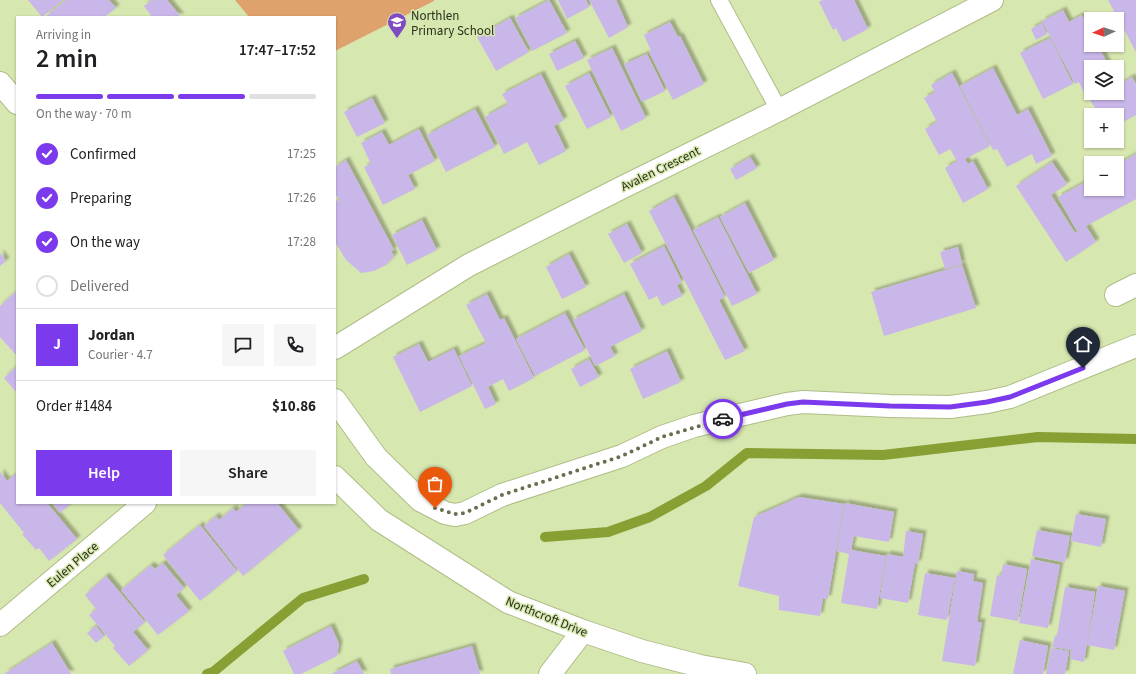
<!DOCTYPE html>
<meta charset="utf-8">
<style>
:root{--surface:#fff;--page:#f6f6f6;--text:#202124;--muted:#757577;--line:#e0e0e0;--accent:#7c3aed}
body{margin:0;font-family:"Source Sans 3",sans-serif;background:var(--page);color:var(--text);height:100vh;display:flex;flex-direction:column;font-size:15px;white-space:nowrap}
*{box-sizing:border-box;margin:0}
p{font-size:13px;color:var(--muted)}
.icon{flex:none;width:22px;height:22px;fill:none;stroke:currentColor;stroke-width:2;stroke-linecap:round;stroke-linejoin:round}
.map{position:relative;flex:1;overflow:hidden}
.drawer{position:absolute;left:16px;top:16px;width:320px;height:488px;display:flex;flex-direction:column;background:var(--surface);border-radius:0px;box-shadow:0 1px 3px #0004}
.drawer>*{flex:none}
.needle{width:26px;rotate:267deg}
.buttons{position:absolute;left:1084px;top:12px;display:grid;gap:8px}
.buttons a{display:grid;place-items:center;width:40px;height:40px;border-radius:0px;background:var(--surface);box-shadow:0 1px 3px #0004;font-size:20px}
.pin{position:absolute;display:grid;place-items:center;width:34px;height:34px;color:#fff;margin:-41px -17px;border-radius:50% 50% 50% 0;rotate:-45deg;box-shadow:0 0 4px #0007}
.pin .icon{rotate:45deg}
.courier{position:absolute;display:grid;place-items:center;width:40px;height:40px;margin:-20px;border:3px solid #7c3aed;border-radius:50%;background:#fff;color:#222;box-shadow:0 1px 5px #0007}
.head em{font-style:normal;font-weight:600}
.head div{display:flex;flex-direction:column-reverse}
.head{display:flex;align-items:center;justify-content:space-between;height:68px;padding:0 20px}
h1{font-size:26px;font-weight:600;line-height:30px}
.bar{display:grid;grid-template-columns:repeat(4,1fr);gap:6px 4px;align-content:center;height:48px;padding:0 20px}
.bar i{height:5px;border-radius:3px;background:var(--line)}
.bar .on{background:var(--accent)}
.bar p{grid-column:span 4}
.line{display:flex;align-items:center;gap:10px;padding:0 20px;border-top:1px solid var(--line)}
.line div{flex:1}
.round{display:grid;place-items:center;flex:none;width:42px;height:42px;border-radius:0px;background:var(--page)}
ol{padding:0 20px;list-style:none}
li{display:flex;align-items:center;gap:12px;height:44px}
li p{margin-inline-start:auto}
li .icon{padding:4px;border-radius:50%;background:var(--accent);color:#fff;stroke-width:4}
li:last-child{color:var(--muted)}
li i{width:22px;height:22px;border:2px solid var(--line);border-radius:50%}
.primary-button{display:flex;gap:8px;margin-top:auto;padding:8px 20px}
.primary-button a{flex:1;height:46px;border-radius:0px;background:var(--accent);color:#fff;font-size:16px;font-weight:600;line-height:46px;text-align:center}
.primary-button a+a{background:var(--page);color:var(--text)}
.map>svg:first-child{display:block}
.green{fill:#e0a26d}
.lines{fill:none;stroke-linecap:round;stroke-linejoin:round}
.stream{stroke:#889f34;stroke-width:10}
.building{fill:#c9b7ea;filter:url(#shadow)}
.service-casing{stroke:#afbd88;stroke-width:18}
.minor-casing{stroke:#afbd88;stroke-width:24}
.service{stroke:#fff;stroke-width:16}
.minor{stroke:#fff;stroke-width:22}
.done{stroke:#666f4e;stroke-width:4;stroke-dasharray:0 7.2}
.route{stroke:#7c3aed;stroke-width:5}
.labels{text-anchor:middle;stroke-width:3;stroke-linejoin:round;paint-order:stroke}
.poi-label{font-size:13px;fill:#292f1a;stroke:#d7e7b0;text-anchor:start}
.street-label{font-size:13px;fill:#292f1a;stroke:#d7e7b0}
</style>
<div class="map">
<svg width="1136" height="674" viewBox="0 0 1136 674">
<defs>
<filter id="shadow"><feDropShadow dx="3.5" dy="-3.5" stdDeviation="1" flood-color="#0004"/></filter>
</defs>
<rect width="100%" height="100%" fill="#d7e7b0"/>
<path class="green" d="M 235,0 L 434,0 L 434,1 L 335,51 L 335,17 L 249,17 Z"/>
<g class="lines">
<path class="stream" d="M 545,537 L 608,532 L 650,517 L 706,486 L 747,453 L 883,455 L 1038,437 L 1136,439
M 207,674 L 213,672 L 303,598 L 364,579"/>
</g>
<path class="building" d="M 28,0 L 63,0 L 42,17 Z
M 66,0 L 109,0 L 116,8 L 104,17 L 45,17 Z
M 152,0 L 167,0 L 181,17 L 152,17 L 144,6 Z
M 549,0 L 567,33 L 532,51 L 515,18 Z
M 558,0 L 586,0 L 589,7 L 567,19 Z
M 589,0 L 616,0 L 628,27 L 609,38 Z
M 822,0 L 854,0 L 868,29 L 843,42 L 836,28 L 833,30 L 819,2 Z
M 1108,0 L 1136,0 L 1136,52 Z
M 1063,10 L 1069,22 L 1082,15 L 1091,32 L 1091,45 L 1098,45 L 1109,67 L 1091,67 L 1091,90 L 1084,93 L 1079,82 L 1075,84 L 1042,21 Z
M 510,18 L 529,52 L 496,71 L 477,37 Z
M 670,22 L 678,37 L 680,36 L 704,84 L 673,100 L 649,52 L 651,51 L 644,35 Z
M 1042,23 L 1047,34 L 1036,40 L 1031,29 Z
M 1050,38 L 1073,84 L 1043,99 L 1020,53 Z
M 575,41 L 584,58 L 557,71 L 549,54 Z
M 612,48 L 646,118 L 621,131 L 587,60 Z
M 647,54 L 665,91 L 642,102 L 624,64 Z
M 993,68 L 1017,115 L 1028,109 L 1052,156 L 1036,164 L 1032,154 L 1007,167 L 997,149 L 993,150 L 960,86 Z
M 589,73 L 611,117 L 587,129 L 565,86 Z
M 952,73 L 990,146 L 965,159 L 968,164 L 973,161 L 988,189 L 963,203 L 945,168 L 957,161 L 950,149 L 939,155 L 925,129 L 937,122 L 924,98 L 935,92 L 931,85 Z
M 541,74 L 564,120 L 554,126 L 566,151 L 539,165 L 527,142 L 504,154 L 485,117 L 508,104 L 502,94 Z
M 1132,77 L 1136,84 L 1136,115 L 1117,125 L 1117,115 L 1089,115 L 1097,111 L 1090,100 L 1104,93 L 1117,93 L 1117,86 Z
M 372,98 L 385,123 L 357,137 L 344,112 Z
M 475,109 L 495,147 L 446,172 L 427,135 Z
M 419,129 L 435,161 L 408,175 L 415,189 L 383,205 L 364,167 L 371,164 L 361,143 L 382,132 L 389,145 Z
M 1136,154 L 1136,199 L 1086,226 L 1096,242 L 1066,262 L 1016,186 L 1052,162 L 1067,184 L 1051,195 L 1075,233 L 1084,227 L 1077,231 L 1058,197 L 1091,179 L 1091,189 L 1117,189 L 1117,165 Z
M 750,157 L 757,168 L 736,180 L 730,169 Z
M 346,160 L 394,250 L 391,251 L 394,256 L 386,265 L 374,271 L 361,273 L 346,260 L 335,242 L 335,201 L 340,200 L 335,194 L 335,167 Z
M 674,197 L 725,297 L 719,300 L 745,351 L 725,360 L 649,211 Z
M 745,203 L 774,260 L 749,273 L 720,217 Z
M 718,217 L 757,294 L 732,306 L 693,230 Z
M 422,220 L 437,250 L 407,265 L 392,235 Z
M 627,224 L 642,253 L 624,263 L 608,234 Z
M 664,246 L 682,282 L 677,285 L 682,296 L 662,306 L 657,296 L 649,300 L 630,264 Z
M 958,247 L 962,264 L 945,269 L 940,252 Z
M 0,253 L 6,261 L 0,266 Z
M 569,254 L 586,287 L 562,299 L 546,267 Z
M 962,265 L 976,308 L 884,336 L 871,292 Z
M 17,291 L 17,356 L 0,337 L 0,306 Z
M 487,294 L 500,320 L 504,318 L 534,378 L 509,391 L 503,379 L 488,387 L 496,404 L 485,409 L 459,356 L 486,343 L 466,305 Z
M 624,294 L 642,331 L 610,347 L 615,356 L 595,366 L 573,320 Z
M 565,313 L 585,350 L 535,376 L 516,339 Z
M 419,344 L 428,362 L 454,349 L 472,386 L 420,412 L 393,357 Z
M 667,351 L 681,382 L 643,399 L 630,369 Z
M 589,359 L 599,377 L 580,387 L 571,369 Z
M 17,366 L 17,391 L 16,392 L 4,378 Z
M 0,472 L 7,481 L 17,473 L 17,503 L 47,503 L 77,539 L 49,561 L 39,548 L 36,550 L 22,534 L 24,533 L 0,503 Z
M 799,497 L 844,504 L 828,599 L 823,598 L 820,616 L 779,610 L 779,596 L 738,586 L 754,517 Z
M 52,503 L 72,503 L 60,513 Z
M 247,503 L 277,503 L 299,530 L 243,576 L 204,526 L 216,516 L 219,520 L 233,508 L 236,512 Z
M 845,503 L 894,512 L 889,542 L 854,536 L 851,550 L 886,556 L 877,609 L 841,603 L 849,554 L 837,551 Z
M 1076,514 L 1106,519 L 1101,547 L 1071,541 Z
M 200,525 L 237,571 L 200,601 L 163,555 Z
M 1037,530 L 1070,536 L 1065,562 L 1032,556 Z
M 906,531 L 923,534 L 918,564 L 915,563 L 908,603 L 880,598 L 887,554 L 903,557 Z
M 1031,559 L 1060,565 L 1048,628 L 1019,623 Z
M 163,563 L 184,588 L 176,595 L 189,611 L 158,635 L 121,590 L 151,565 L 155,569 Z
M 1003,564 L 1027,569 L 1018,621 L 990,616 L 997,575 L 1001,576 Z
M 957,571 L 974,574 L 973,581 L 983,583 L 977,622 L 982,622 L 975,666 L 942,661 Z
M 925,573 L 955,578 L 947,620 L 918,615 Z
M 106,576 L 145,622 L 133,632 L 148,650 L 129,666 L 113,648 L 115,646 L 89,615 L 96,609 L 85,595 Z
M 1098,586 L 1125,591 L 1114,650 L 1087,645 Z
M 1065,587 L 1095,592 L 1084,662 L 1070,659 L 1071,650 L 1052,647 L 1055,636 L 1057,636 Z
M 96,626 L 104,636 L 96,643 L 87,633 Z
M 331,626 L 339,644 L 337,656 L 301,674 L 294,674 L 283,651 Z
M 1020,640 L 1048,646 L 1043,674 L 1013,674 Z
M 52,643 L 71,674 L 4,674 Z
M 472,646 L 480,674 L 391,674 L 390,669 Z
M 1051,648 L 1069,651 L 1065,674 L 1046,674 Z
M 357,661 L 364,674 L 331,674 Z"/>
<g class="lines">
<defs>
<path id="service" d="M 719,0 L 779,110"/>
<path id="minor" d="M 0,83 L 17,103
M 1116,295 L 1136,285
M 335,348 L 469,265 L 619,189 L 779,110 L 992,0
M 335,400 L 376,457 L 420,500 L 445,513 L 455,515 L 465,513 L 502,495 L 622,456 L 662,437 L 694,426 L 740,415 L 787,404 L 803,402 L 890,406 L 950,407 L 987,402 L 1010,397 L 1136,346
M 335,477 L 379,520 L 508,602 L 583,631 L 642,651 L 700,666 L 745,674
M 0,625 L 145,503
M 550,674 L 583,631"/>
</defs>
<use href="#service" class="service-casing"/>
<use href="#minor" class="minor-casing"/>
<use href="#service" class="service"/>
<use href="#minor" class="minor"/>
</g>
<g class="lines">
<path class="done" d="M 435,508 L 455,514 L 465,513 L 502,495 L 622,456 L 662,437 L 723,419"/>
<path class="route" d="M 723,419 L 787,404 L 803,402 L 890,406 L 950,407 L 987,402 L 1010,397 L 1083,368"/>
</g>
<defs>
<symbol id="school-pin" viewBox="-11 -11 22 30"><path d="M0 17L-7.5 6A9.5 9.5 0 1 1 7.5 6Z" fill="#7f4bc3" stroke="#d7e7b0"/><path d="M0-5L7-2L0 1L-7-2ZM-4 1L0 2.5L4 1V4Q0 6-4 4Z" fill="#fff"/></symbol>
</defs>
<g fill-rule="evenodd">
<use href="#school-pin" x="386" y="11" width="22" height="30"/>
</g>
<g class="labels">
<g class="poi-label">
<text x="411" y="20">Northlen<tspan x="411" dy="15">Primary School</tspan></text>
</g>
<g class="street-label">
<text transform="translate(660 168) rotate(-26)" y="5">Avalen Crescent</text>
<text transform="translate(72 564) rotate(-40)" y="5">Eulen Place</text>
<text transform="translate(547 616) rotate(22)" y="5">Northcroft Drive</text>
</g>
</g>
</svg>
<div class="buttons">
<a><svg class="needle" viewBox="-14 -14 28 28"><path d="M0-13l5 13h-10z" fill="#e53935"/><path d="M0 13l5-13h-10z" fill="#757577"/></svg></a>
<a><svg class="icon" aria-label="layers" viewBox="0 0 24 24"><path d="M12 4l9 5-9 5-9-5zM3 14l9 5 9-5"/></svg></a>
<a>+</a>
<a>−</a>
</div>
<div class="pin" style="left:435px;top:508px;background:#ea580c"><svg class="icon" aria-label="bag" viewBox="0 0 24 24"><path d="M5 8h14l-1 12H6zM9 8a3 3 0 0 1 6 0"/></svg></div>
<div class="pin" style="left:1083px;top:368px;background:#1f2937"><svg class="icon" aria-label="home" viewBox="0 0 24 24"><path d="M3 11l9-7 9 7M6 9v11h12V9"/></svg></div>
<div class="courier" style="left:723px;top:419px"><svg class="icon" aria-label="car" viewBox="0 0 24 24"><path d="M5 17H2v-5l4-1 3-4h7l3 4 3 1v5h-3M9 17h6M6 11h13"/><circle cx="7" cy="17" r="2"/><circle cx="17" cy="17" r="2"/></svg></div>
<section class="drawer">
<div class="head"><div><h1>2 min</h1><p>Arriving in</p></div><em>17:47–17:52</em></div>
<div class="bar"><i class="on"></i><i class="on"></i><i class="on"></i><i></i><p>On the way · 70 m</p></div>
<ol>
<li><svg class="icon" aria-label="check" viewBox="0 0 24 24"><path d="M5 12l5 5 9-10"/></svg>Confirmed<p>17:25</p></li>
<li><svg class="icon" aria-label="check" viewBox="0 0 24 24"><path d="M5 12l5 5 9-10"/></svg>Preparing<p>17:26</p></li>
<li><svg class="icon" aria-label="check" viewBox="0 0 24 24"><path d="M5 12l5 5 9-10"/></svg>On the way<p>17:28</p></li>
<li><i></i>Delivered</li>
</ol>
<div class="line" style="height:72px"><b class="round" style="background:var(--accent);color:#fff">J</b><div><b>Jordan</b><p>Courier · 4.7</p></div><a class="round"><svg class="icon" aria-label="chat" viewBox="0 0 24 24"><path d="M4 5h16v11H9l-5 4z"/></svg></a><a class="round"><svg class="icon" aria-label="phone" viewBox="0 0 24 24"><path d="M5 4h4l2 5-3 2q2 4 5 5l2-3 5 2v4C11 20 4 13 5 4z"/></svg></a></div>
<div class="line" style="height:52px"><div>Order #1484</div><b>$10.86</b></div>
<div class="primary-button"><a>Help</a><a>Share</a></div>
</section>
</div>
